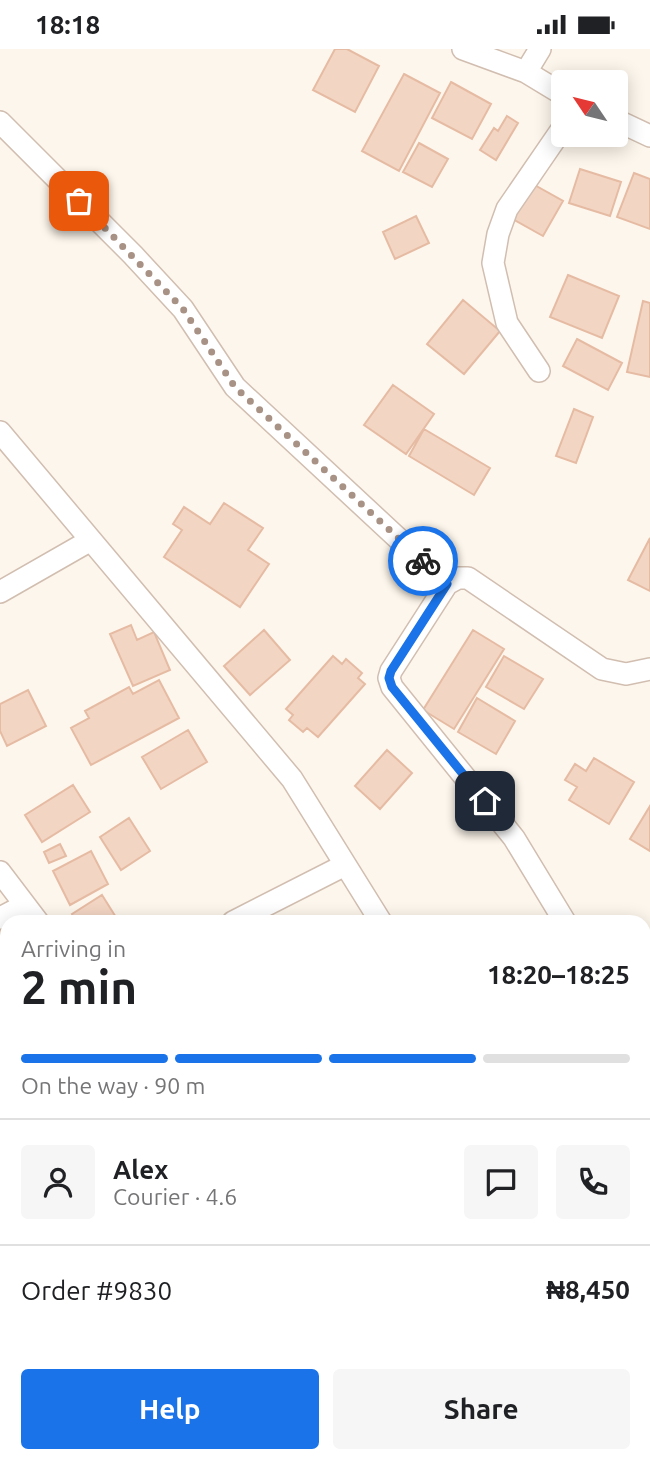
<!DOCTYPE html>
<meta charset="utf-8">
<style>
:root{--surface:#fff;--page:#f6f6f6;--text:#202124;--muted:#757577;--line:#e0e0e0;--accent:#1a73e8}
body{margin:0;font-family:Ubuntu,sans-serif;background:var(--page);color:var(--text);height:100vh;display:flex;flex-direction:column;font-size:26px;white-space:nowrap}
*{box-sizing:border-box;margin:0}
p{font-size:23px;color:var(--muted)}
.icon{flex:none;width:38px;height:38px;fill:none;stroke:currentColor;stroke-width:2;stroke-linecap:round;stroke-linejoin:round}
.map{position:relative;flex:1;overflow:hidden}
.side{position:absolute;left:0px;top:866px;width:651px;height:548px;display:flex;flex-direction:column;background:var(--surface);border-radius:21px 21px 0 0;box-shadow:0 4px 18px #0003}
.side>*{flex:none}
.needle{width:46px;rotate:305deg}
.buttons{position:absolute;left:551px;top:21px;display:grid;gap:14px}
.buttons a{display:grid;place-items:center;width:77px;height:77px;border-radius:7px;background:var(--surface);box-shadow:0 4px 18px #0003;font-size:35px}
.pin{position:absolute;display:grid;place-items:center;width:60px;height:60px;color:#fff;margin:-30px;border-radius:14px;box-shadow:0 4px 10px #0006}
.courier{position:absolute;display:grid;place-items:center;width:70px;height:70px;margin:-35px;border:5px solid #1a73e8;border-radius:50%;background:#fff;color:#222;box-shadow:0 2px 9px #0007}
.overview em{font-style:normal;font-weight:600}
.overview div{display:flex;flex-direction:column-reverse}
.overview{display:flex;align-items:center;justify-content:space-between;height:119px;padding:0 21px}
h1{font-size:46px;font-weight:600;line-height:52px}
.bar{display:grid;grid-template-columns:repeat(4,1fr);gap:10px 7px;align-content:center;height:84px;padding:0 21px}
.bar i{height:9px;border-radius:5px;background:var(--line)}
.bar .active{background:var(--accent)}
.bar p{grid-column:span 4}
.line{display:flex;align-items:center;gap:18px;padding:0 21px;border-top:2px solid var(--line)}
.line div{flex:1}
.round{display:grid;place-items:center;flex:none;width:74px;height:74px;border-radius:7px;background:var(--page)}
.primary-button{display:flex;gap:14px;margin-top:auto;padding:14px 21px}
.primary-button a{flex:1;height:80px;border-radius:7px;background:var(--accent);color:#fff;font-size:28px;font-weight:600;line-height:80px;text-align:center}
.primary-button a+a{background:var(--page);color:var(--text)}
.status{display:flex;justify-content:space-between;align-items:center;height:49px;padding:0 35px;background:var(--surface);direction:ltr}
.status svg{height:19px;fill:currentColor}
.map>svg:first-child{display:block}
.building{fill:#f3d5c3;stroke:#e6bba3;stroke-width:2}
.lines{fill:none;stroke-linecap:round;stroke-linejoin:round}
.minor-casing{stroke:#d1beb0;stroke-width:24}
.minor{stroke:#fff;stroke-width:21}
.done{stroke:#a89285;stroke-width:7;stroke-dasharray:0 12.6}
.route{stroke:#1a73e8;stroke-width:9}
</style>
<div class="status"><b>18:18</b><svg viewBox="0 0 49 12"><path d="M0 12V9h3v3zM5 12V6h3v6zM10 12V3h3v9zM15 12V0h3v12zM26 1h20v11H26zM47 4h2v5h-2z"/></svg></div>
<div class="map">
<svg width="650" height="1413" viewBox="0 0 650 1413">
<rect width="100%" height="100%" fill="#fdf6ec"/>
<path class="building" d="M 335,0 L 347,0 L 379,17 L 355,63 L 313,41 Z
M 404,25 L 440,44 L 399,122 L 362,102 Z
M 451,33 L 491,55 L 472,90 L 432,69 Z
M 507,67 L 518,74 L 496,111 L 480,101 L 494,79 L 498,82 Z
M 419,94 L 448,110 L 432,138 L 403,123 Z
M 580,120 L 621,133 L 610,167 L 569,154 Z
M 634,124 L 650,130 L 650,180 L 617,168 Z
M 531,134 L 563,152 L 543,187 L 511,169 Z
M 416,167 L 429,194 L 395,210 L 383,183 Z
M 568,226 L 619,247 L 602,289 L 550,268 Z
M 463,251 L 500,282 L 464,325 L 427,295 Z
M 643,252 L 650,254 L 650,328 L 627,323 Z
M 577,290 L 622,314 L 608,341 L 563,317 Z
M 393,336 L 434,365 L 406,405 L 364,376 Z
M 574,360 L 593,368 L 576,414 L 556,407 Z
M 424,380 L 490,419 L 474,446 L 409,407 Z
M 224,454 L 263,479 L 248,501 L 269,515 L 240,558 L 164,508 L 182,481 L 173,475 L 184,458 L 210,475 Z
M 650,489 L 650,542 L 628,531 Z
M 131,576 L 137,591 L 154,583 L 170,621 L 133,637 L 110,585 Z
M 264,581 L 290,611 L 250,646 L 224,617 Z
M 473,581 L 504,600 L 454,680 L 423,661 Z
M 333,607 L 342,615 L 346,610 L 362,624 L 358,629 L 365,635 L 318,688 L 307,679 L 303,683 L 289,671 L 293,666 L 286,660 Z
M 504,607 L 543,630 L 524,660 L 486,638 Z
M 159,631 L 179,669 L 91,716 L 71,679 L 89,669 L 85,662 L 129,638 L 133,645 Z
M 28,641 L 46,677 L 7,697 L 0,682 L 0,655 Z
M 477,649 L 515,672 L 496,705 L 458,683 Z
M 188,681 L 207,713 L 161,740 L 142,708 Z
M 387,701 L 412,724 L 380,760 L 355,737 Z
M 594,709 L 634,733 L 609,775 L 569,751 L 577,738 L 565,731 L 575,715 L 586,722 Z
M 73,736 L 90,763 L 42,793 L 25,766 Z
M 650,757 L 650,802 L 630,790 Z
M 129,769 L 150,802 L 121,821 L 100,788 Z
M 60,795 L 66,807 L 49,814 L 44,803 Z
M 91,802 L 108,835 L 70,856 L 53,822 Z
M 102,846 L 119,873 L 77,873 L 72,865 Z
M 5,876 L 7,879 L 7,961 L 0,951 L 0,880 Z
M 644,892 L 650,896 L 650,925 L 644,934 Z
M 7,1166 L 7,1217 L 2,1219 L 0,1169 Z
M 0,1335 L 7,1350 L 7,1371 L 0,1375 Z
M 434,1407 L 468,1407 L 472,1413 L 438,1413 Z"/>
<g class="lines">
<defs>
<path id="minor" d="M 463,0 L 526,23 L 564,46
M 526,23 L 540,0
M 616,71 L 650,87
M 0,73 L 133,206 L 183,260 L 235,338 L 447,535
M 539,322 L 507,274 L 493,214 L 498,185 L 507,160 L 564,77
M 0,383 L 292,730 L 381,873
M 0,543 L 91,491
M 0,823 L 38,873
M 0,869 L 25,856
M 233,873 L 345,816
M 565,873 L 514,789 L 392,638 L 389,629 L 391,622 L 447,535 L 458,529 L 468,529 L 602,620 L 626,625 L 650,620
M 644,967 L 650,974
M 644,1166 L 650,1172
M 0,1283 L 7,1291
M 105,1407 L 110,1413
M 308,1413 L 315,1407"/>
</defs>
<use href="#minor" class="minor-casing"/>
<use href="#minor" class="minor"/>
</g>
<g class="lines">
<path class="done" d="M 79,152 L 183,260 L 235,338 L 423,512"/>
<path class="route" d="M 423,512 L 447,535 L 391,622 L 389,629 L 392,638 L 485,752"/>
</g>
</svg>
<div class="buttons">
<a><svg class="needle" viewBox="-14 -14 28 28"><path d="M0-13l5 13h-10z" fill="#e53935"/><path d="M0 13l5-13h-10z" fill="#757577"/></svg></a>
</div>
<div class="pin" style="left:79px;top:152px;background:#ea580c"><svg class="icon" aria-label="bag" viewBox="0 0 24 24"><path d="M5 8h14l-1 12H6zM9 8a3 3 0 0 1 6 0"/></svg></div>
<div class="pin" style="left:485px;top:752px;background:#1f2937"><svg class="icon" aria-label="home" viewBox="0 0 24 24"><path d="M3 11l9-7 9 7M6 9v11h12V9"/></svg></div>
<div class="courier" style="left:423px;top:512px"><svg class="icon" aria-label="bike" viewBox="0 0 24 24"><circle cx="6" cy="16" r="4"/><circle cx="18" cy="16" r="4"/><path d="M6 16l4-8h5l3 8M10 8l3 8H6M13 5h3"/></svg></div>
<section class="side">
<div class="overview"><div><h1>2 min</h1><p>Arriving in</p></div><em>18:20–18:25</em></div>
<div class="bar"><i class="active"></i><i class="active"></i><i class="active"></i><i></i><p>On the way · 90 m</p></div>
<div class="line" style="height:126px"><a class="round"><svg class="icon" aria-label="person" viewBox="0 0 24 24"><circle cx="12" cy="8" r="4"/><path d="M4 21q1-7 8-7t8 7"/></svg></a><div><b>Alex</b><p>Courier · 4.6</p></div><a class="round"><svg class="icon" aria-label="chat" viewBox="0 0 24 24"><path d="M4 5h16v11H9l-5 4z"/></svg></a><a class="round"><svg class="icon" aria-label="phone" viewBox="0 0 24 24"><path d="M5 4h4l2 5-3 2q2 4 5 5l2-3 5 2v4C11 20 4 13 5 4z"/></svg></a></div>
<div class="line" style="height:91px"><div>Order #9830</div><b>₦8,450</b></div>
<div class="primary-button"><a>Help</a><a>Share</a></div>
</section>
</div>
